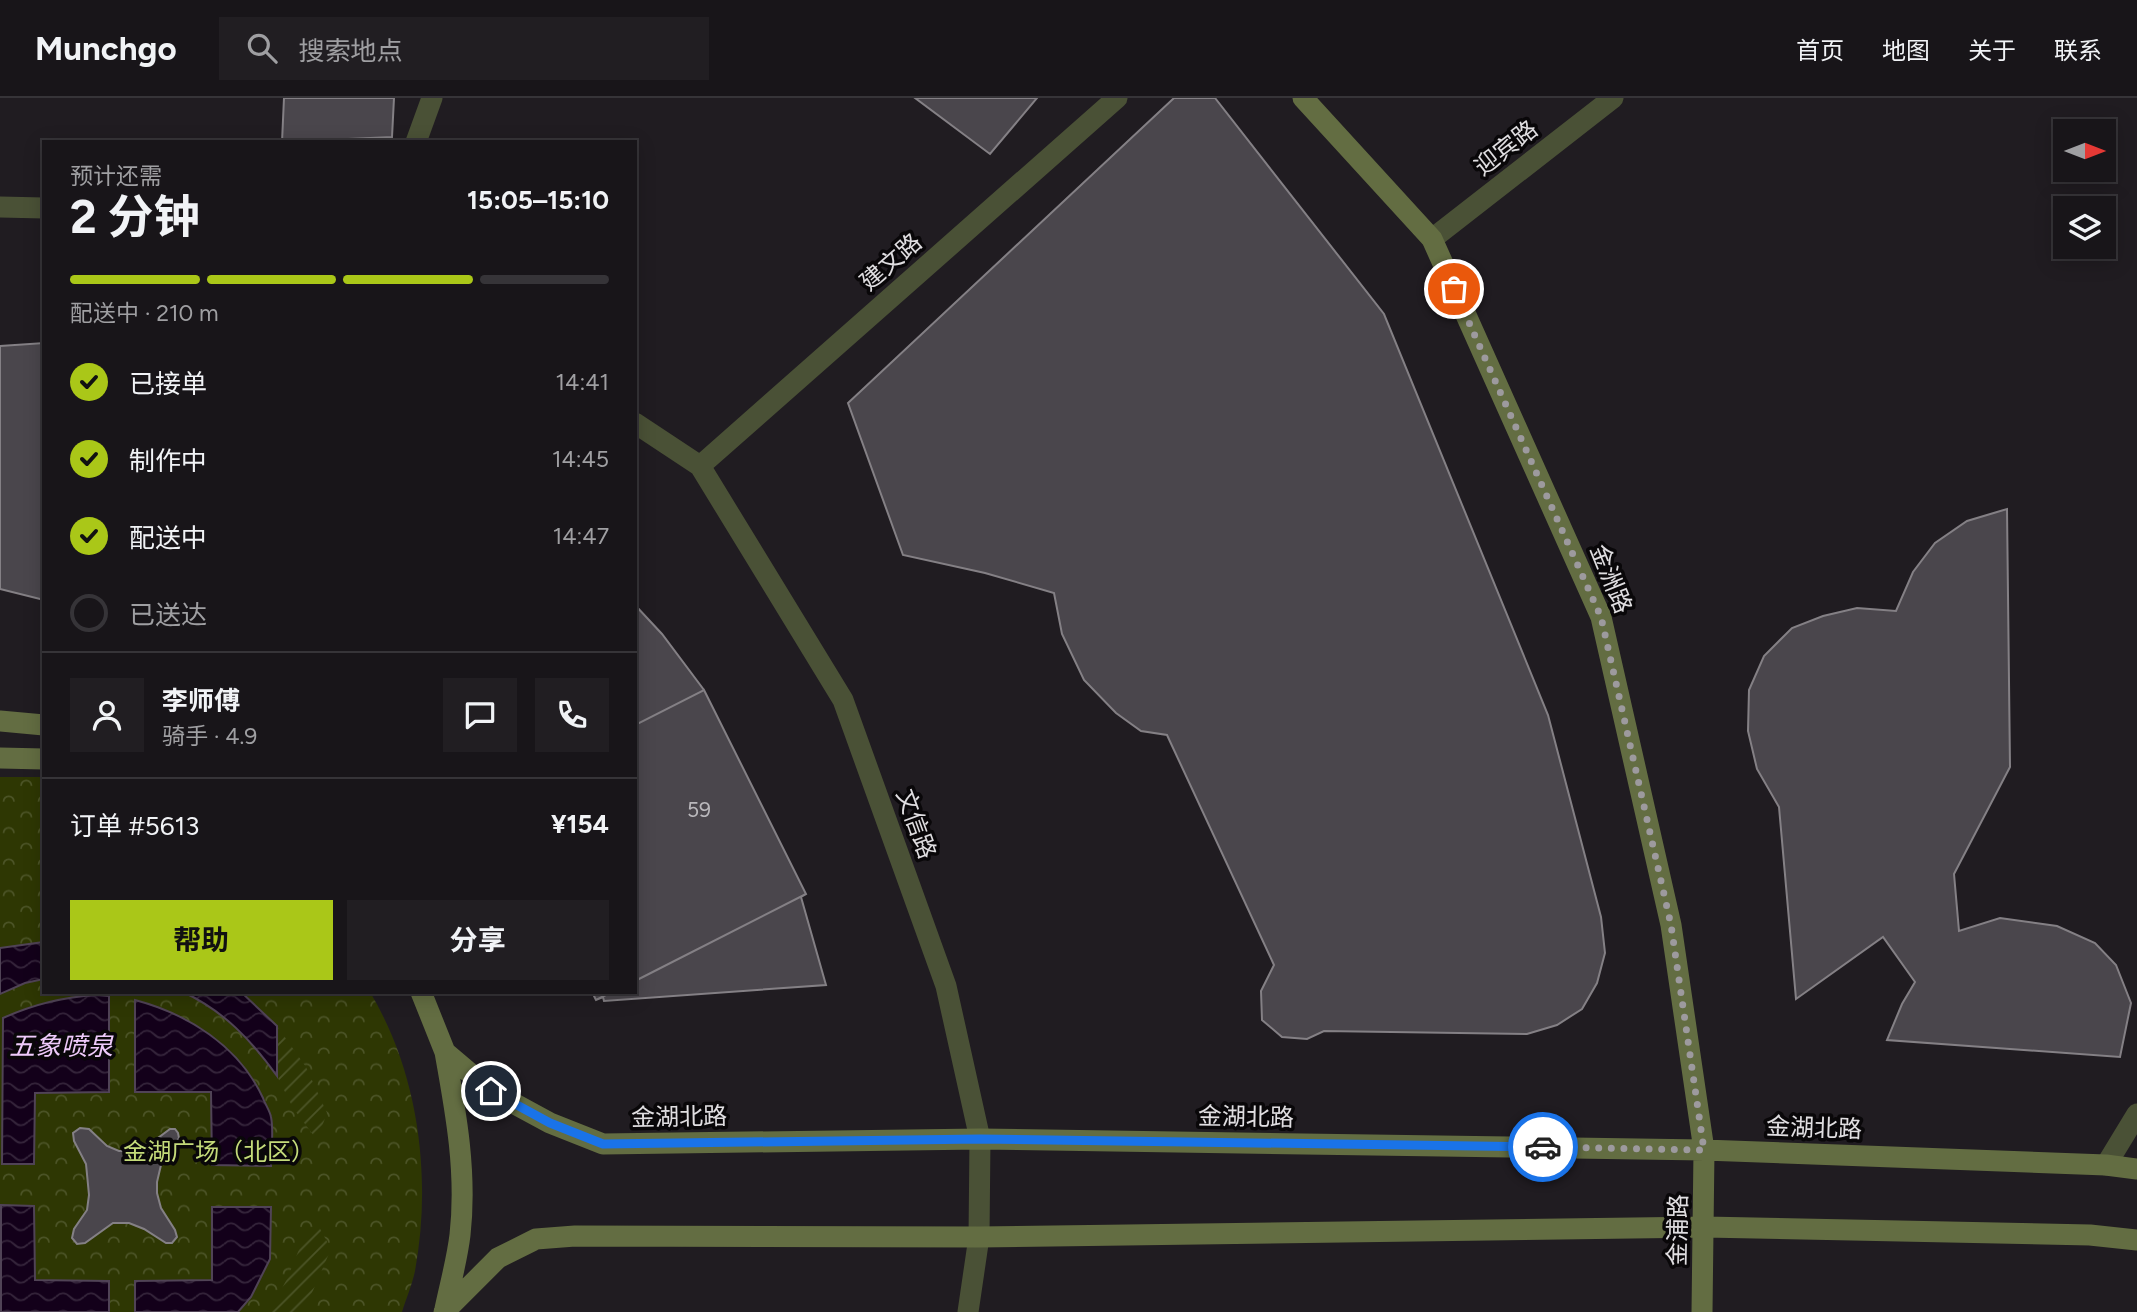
<!DOCTYPE html>
<html lang="zh">
<meta charset="utf-8">
<style>
:root{--surface:#181519;--page:#211e22;--text:#f1f3f6;--muted:#9f9fa2;--line:#363438;--accent:#aac718}
body{margin:0;font-family:Figtree,"Noto Sans SC",sans-serif;background:var(--page);color:var(--text);height:100vh;display:flex;flex-direction:column;font-size:26px;white-space:nowrap}
*{box-sizing:border-box;margin:0}
p{font-size:23px;color:var(--muted)}
.icon{flex:none;width:38px;height:38px;fill:none;stroke:currentColor;stroke-width:2;stroke-linecap:round;stroke-linejoin:round}
.map{position:relative;flex:1;overflow:hidden}
.side{position:absolute;left:42px;top:42px;width:595px;height:854px;display:flex;flex-direction:column;background:var(--surface);border-radius:0px;box-shadow:0 4px 18px #0003,0 0 0 2px var(--line)}
.side>*{flex:none}
.needle{width:46px;rotate:90deg}
.controls{position:absolute;left:2053px;top:21px;display:grid;gap:14px}
.controls a{display:grid;place-items:center;width:63px;height:63px;border-radius:0px;background:var(--surface);box-shadow:0 4px 18px #0003,0 0 0 2px var(--line);font-size:35px}
.pin{position:absolute;display:grid;place-items:center;width:60px;height:60px;color:#fff;margin:-30px;border:4px solid #fff;border-radius:50%;box-shadow:0 2px 7px #0007}
.courier{position:absolute;display:grid;place-items:center;width:70px;height:70px;margin:-35px;border:5px solid #1a73e8;border-radius:50%;background:#fff;color:#222;box-shadow:0 2px 9px #0007}
.summary em{font-style:normal;font-weight:700}
.summary div{display:flex;flex-direction:column-reverse}
.summary{display:flex;align-items:center;justify-content:space-between;height:119px;padding:0 28px}
h1{font-size:46px;font-weight:700;line-height:52px}
.bar{display:grid;grid-template-columns:repeat(4,1fr);gap:10px 7px;align-content:center;height:84px;padding:0 28px}
.bar i{height:9px;border-radius:5px;background:var(--line)}
.bar .on{background:var(--accent)}
.bar p{grid-column:span 4}
.line{display:flex;align-items:center;gap:18px;padding:0 28px;border-top:2px solid var(--line)}
.line div{flex:1}
.round{display:grid;place-items:center;flex:none;width:74px;height:74px;border-radius:0px;background:var(--page)}
ol{padding:0 28px;list-style:none}
li{display:flex;align-items:center;gap:21px;height:77px}
li p{margin-inline-start:auto}
li .icon{padding:7px;border-radius:50%;background:var(--accent);color:#111;stroke-width:4}
li:last-child{color:var(--muted)}
li i{width:38px;height:38px;border:4px solid var(--line);border-radius:50%}
.cta{display:flex;gap:14px;margin-top:auto;padding:14px 28px}
.cta a{flex:1;height:80px;border-radius:0px;background:var(--accent);color:#111;font-size:28px;font-weight:700;line-height:80px;text-align:center}
.cta a+a{background:var(--page);color:var(--text)}
header{display:flex;align-items:center;gap:42px;box-sizing:border-box;height:98px;padding:0 35px;background:var(--surface);border-bottom:2px solid var(--line)}
header strong{font-size:33px}
nav{display:flex;gap:38px;margin-inline-start:auto;font-size:24px}
.search{width:490px;height:63px;background:var(--page);display:flex;align-items:center;gap:18px;box-sizing:border-box;padding:0 24px;border-radius:0px;color:var(--muted);font-size:26px}
.map>svg:first-child{display:block}
.park{fill:url(#park-crowns)}
.garden{fill:url(#garden-furrows)}
.water{fill:url(#water-waves);stroke:#504356;stroke-width:2}
.building{fill:#4a464c;stroke:#848085;stroke-width:2}
.lines{fill:none;stroke-linecap:round;stroke-linejoin:round}
.minor{stroke:#4a5136;stroke-width:21}
.secondary{stroke:#636d42;stroke-width:21}
.done{stroke:#9d9a9e;stroke-width:7;stroke-dasharray:0 12.6}
.route{stroke:#1a73e8;stroke-width:9}
.labels{text-anchor:middle;stroke-width:7;stroke-linejoin:round;paint-order:stroke}
.number-label{font-size:21px;fill:#bab8bc}
.street-label{font-size:24px;fill:#e0dee1;stroke:#090709}
.park-label{font-size:24px;fill:#c4db7a;stroke:#090709}
.water-label{font-size:26px;font-style:italic;fill:#eecafa;stroke:#090709}
</style>
<header>
<strong>Munchgo</strong>
<div class="search"><svg class="icon" aria-label="search" viewBox="0 0 24 24"><circle cx="10" cy="10" r="6"/><path d="M15 15l6 6"/></svg>搜索地点</div>
<nav><a>首页</a><a>地图</a><a>关于</a><a>联系</a></nav>
</header>
<div class="map">
<svg width="2137" height="1214" viewBox="0 0 2137 1214">
<defs>
<pattern id="park-crowns" width="20" height="18" patternUnits="userSpaceOnUse" patternTransform="scale(1.75)"><rect width="20" height="18" fill="#2e3703"/><path d="M2 6a3 3 0 1 1 6 0M12 15a3 3 0 1 1 6 0" fill="none" stroke="#4c5427"/></pattern>
<pattern id="garden-furrows" width="10" height="10" patternUnits="userSpaceOnUse" patternTransform="scale(1.75)"><rect width="10" height="10" fill="#2e3703"/><path d="M-1 1l2-2M0 10L10 0M9 11l2-2" fill="none" stroke="#4c5427"/></pattern>
<pattern id="water-waves" width="16" height="10" patternUnits="userSpaceOnUse" patternTransform="scale(1.75)"><rect width="16" height="10" fill="#13001a"/><path d="M0 5q4-4 8 0t8 0" fill="none" stroke="#35253b"/></pattern>
</defs>
<rect width="100%" height="100%" fill="#201c21"/>
<path class="park" d="M 0,679 L 44,679 L 44,894 L 370,894 C 419,976 432,1080 415,1173 C 412,1187 406,1201 402,1214 L 0,1214 Z"/>
<path class="garden" d="M 277,928 L 306,969 L 327,1015 L 317,1042 L 293,1010 L 277,978 Z
M 318,1127 L 331,1151 L 308,1204 L 301,1214 L 269,1214 L 287,1181 L 300,1149 Z"/>
<path class="water" d="M 44,844 L 44,881 L 25,885 L 0,896 L 0,850 Z
M 183,894 L 241,894 L 277,928 L 277,978 C 251,942 224,913 183,894 Z
M 96,897 L 109,898 L 109,994 L 35,995 L 34,1066 L 2,1066 L 3,920 C 34,906 62,899 96,897 Z
M 135,902 C 188,916 239,948 263,1000 C 265,1006 270,1013 271,1019 C 274,1034 271,1053 271,1068 L 212,1067 L 211,994 L 135,994 Z
M 1,1107 L 34,1108 L 35,1182 L 109,1183 L 109,1214 L 1,1214 Z
M 212,1109 L 271,1109 L 270,1161 L 251,1199 L 238,1214 L 135,1214 L 135,1183 L 212,1182 Z"/>
<path class="building" d="M 284,0 L 394,0 L 392,39 L 282,44 Z
M 915,0 L 1037,0 L 990,56 Z
M 1174,0 L 1215,0 L 1384,216 L 1548,617 L 1601,819 L 1605,855 L 1597,885 L 1582,911 L 1557,927 L 1527,936 L 1324,933 L 1307,941 L 1282,939 L 1262,922 L 1261,893 L 1274,867 L 1167,637 L 1141,633 L 1116,615 L 1084,582 L 1062,536 L 1054,495 L 985,475 L 903,457 L 848,305 Z
M 44,245 L 44,502 L 0,491 L 0,248 Z
M 2007,411 L 2010,669 L 1954,776 L 1959,833 L 2000,820 L 2057,828 L 2095,845 L 2116,867 L 2131,905 L 2120,959 L 1887,942 L 1902,906 L 1915,884 L 1883,839 L 1796,901 L 1779,709 L 1757,671 L 1748,633 L 1749,592 L 1764,558 L 1792,530 L 1823,518 L 1857,510 L 1896,513 L 1913,474 L 1935,445 L 1967,423 Z
M 635,507 L 662,536 L 704,592 L 806,796 L 801,799 L 826,887 L 604,903 L 603,899 L 596,902 L 592,894 L 635,894 Z
M 704,592 L 806,796 L 635,883 L 635,627 Z
M 592,894 L 612,894 L 596,902 Z
M 80,1030 L 89,1031 L 107,1048 L 119,1053 L 134,1053 L 147,1048 L 170,1031 L 175,1031 L 178,1035 L 179,1040 L 161,1067 L 157,1084 L 157,1095 L 161,1110 L 175,1132 L 177,1139 L 172,1145 L 166,1145 L 144,1131 L 129,1125 L 113,1125 L 85,1145 L 77,1146 L 72,1140 L 74,1131 L 87,1112 L 89,1097 L 86,1066 L 74,1043 L 73,1035 Z"/>
<g class="lines">
<path class="minor" d="M 416,44 L 432,0
M 0,109 L 44,110
M 1432,141 L 1613,0
M 635,325 L 700,368 L 843,602 L 946,888 L 980,1041 L 979,1139 L 968,1214
M 700,368 L 1117,0
M 2106,1067 L 2137,1016"/>
<path class="secondary" d="M 1303,0 L 1432,141 L 1601,519 L 1671,827 L 1704,1052 L 1702,1214
M 0,623 L 44,627
M 0,660 L 44,661
M 421,894 L 445,954 L 491,993 L 550,1025 L 603,1046 L 980,1041 L 1704,1052 L 2106,1067 L 2137,1071
M 445,1211 C 450,1187 457,1162 460,1137 C 467,1075 456,1015 445,954
M 444,1214 L 498,1160 L 536,1141 L 575,1138 L 979,1139 L 1705,1129 L 2090,1137 L 2137,1142"/>
</g>
<g class="lines">
<path class="done" d="M 1454,191 L 1601,519 L 1671,827 L 1704,1052 L 1543,1049"/>
<path class="route" d="M 491,993 L 550,1025 L 603,1046 L 980,1041 L 1543,1049"/>
</g>
<g class="labels">
<g class="number-label">
<text x="699" y="719">59</text>
</g>
<g class="street-label">
<text transform="translate(1506 50) rotate(-38)" y="8">迎宾路</text>
<text transform="translate(891 164) rotate(-41)" y="8">建文路</text>
<text transform="translate(1611 481) rotate(68)" y="8">金洲路</text>
<text transform="translate(916 726) rotate(70)" y="8">文信路</text>
<text transform="translate(679 1019) rotate(-1)" y="8">金湖北路</text>
<text transform="translate(1246 1019) rotate(1)" y="8">金湖北路</text>
<text transform="translate(1814 1030) rotate(2)" y="8">金湖北路</text>
<text transform="translate(1678 1132) rotate(-89)" y="8">金浦路</text>
</g>
<g class="park-label">
<text x="219" y="1062">金湖广场（北区）</text>
</g>
<g class="water-label">
<text x="61" y="957">五象喷泉</text>
</g>
</g>
</svg>
<div class="controls">
<a><svg class="needle" viewBox="-14 -14 28 28"><path d="M0-13l5 13h-10z" fill="#e53935"/><path d="M0 13l5-13h-10z" fill="#9f9fa2"/></svg></a>
<a><svg class="icon" aria-label="layers" viewBox="0 0 24 24"><path d="M12 4l9 5-9 5-9-5zM3 14l9 5 9-5"/></svg></a>
</div>
<div class="pin" style="left:1454px;top:191px;background:#ea580c"><svg class="icon" aria-label="bag" viewBox="0 0 24 24"><path d="M5 8h14l-1 12H6zM9 8a3 3 0 0 1 6 0"/></svg></div>
<div class="pin" style="left:491px;top:993px;background:#1f2937"><svg class="icon" aria-label="home" viewBox="0 0 24 24"><path d="M3 11l9-7 9 7M6 9v11h12V9"/></svg></div>
<div class="courier" style="left:1543px;top:1049px"><svg class="icon" aria-label="car" viewBox="0 0 24 24"><path d="M5 17H2v-5l4-1 3-4h7l3 4 3 1v5h-3M9 17h6M6 11h13"/><circle cx="7" cy="17" r="2"/><circle cx="17" cy="17" r="2"/></svg></div>
<section class="side">
<div class="summary"><div><h1>2 分钟</h1><p>预计还需</p></div><em>15:05–15:10</em></div>
<div class="bar"><i class="on"></i><i class="on"></i><i class="on"></i><i></i><p>配送中 · 210 m</p></div>
<ol>
<li><svg class="icon" aria-label="check" viewBox="0 0 24 24"><path d="M5 12l5 5 9-10"/></svg>已接单<p>14:41</p></li>
<li><svg class="icon" aria-label="check" viewBox="0 0 24 24"><path d="M5 12l5 5 9-10"/></svg>制作中<p>14:45</p></li>
<li><svg class="icon" aria-label="check" viewBox="0 0 24 24"><path d="M5 12l5 5 9-10"/></svg>配送中<p>14:47</p></li>
<li><i></i>已送达</li>
</ol>
<div class="line" style="height:126px"><a class="round"><svg class="icon" aria-label="person" viewBox="0 0 24 24"><circle cx="12" cy="8" r="4"/><path d="M4 21q1-7 8-7t8 7"/></svg></a><div><b>李师傅</b><p>骑手 · 4.9</p></div><a class="round"><svg class="icon" aria-label="chat" viewBox="0 0 24 24"><path d="M4 5h16v11H9l-5 4z"/></svg></a><a class="round"><svg class="icon" aria-label="phone" viewBox="0 0 24 24"><path d="M5 4h4l2 5-3 2q2 4 5 5l2-3 5 2v4C11 20 4 13 5 4z"/></svg></a></div>
<div class="line" style="height:91px"><div>订单 #5613</div><b>¥154</b></div>
<div class="cta"><a>帮助</a><a>分享</a></div>
</section>
</div>
